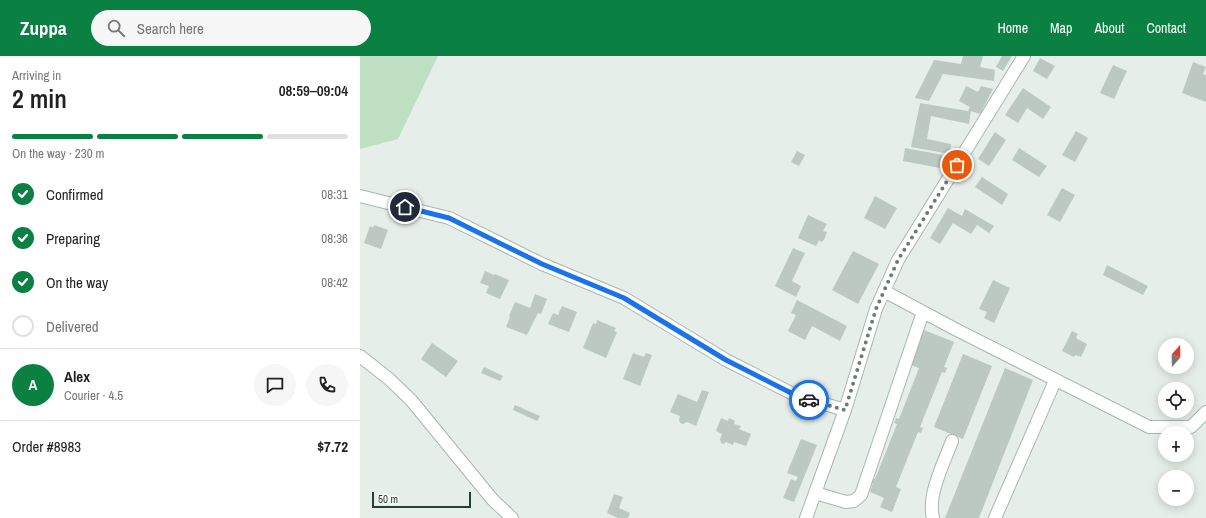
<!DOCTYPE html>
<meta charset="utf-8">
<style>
:root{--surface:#fff;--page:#f6f6f6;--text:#222;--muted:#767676;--line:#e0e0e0;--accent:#0b8043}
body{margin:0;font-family:"Archivo Narrow",sans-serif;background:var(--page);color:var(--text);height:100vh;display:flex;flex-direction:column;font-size:15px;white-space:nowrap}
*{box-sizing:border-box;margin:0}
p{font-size:13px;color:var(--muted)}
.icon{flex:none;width:22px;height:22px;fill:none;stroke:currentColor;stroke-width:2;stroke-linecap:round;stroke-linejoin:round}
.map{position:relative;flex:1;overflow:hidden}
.panel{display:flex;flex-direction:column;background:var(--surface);width:360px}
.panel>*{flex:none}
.needle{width:26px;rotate:20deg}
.controls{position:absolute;left:798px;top:282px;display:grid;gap:8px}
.controls a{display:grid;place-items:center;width:36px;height:36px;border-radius:50%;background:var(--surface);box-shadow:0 2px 10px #0003;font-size:20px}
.scale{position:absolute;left:12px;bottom:10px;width:99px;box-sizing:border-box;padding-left:4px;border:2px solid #254035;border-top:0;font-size:11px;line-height:14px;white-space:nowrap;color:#254035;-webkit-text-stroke:3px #f6faf8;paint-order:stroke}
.pin{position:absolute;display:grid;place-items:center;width:34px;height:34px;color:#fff;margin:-17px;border:2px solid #fff;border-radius:50%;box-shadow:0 1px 4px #0007}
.courier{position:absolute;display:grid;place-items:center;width:40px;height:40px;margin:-20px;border:3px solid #1a73e8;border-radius:50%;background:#fff;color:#222;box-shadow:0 1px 5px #0007}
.head em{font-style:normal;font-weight:600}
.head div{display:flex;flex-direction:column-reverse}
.head{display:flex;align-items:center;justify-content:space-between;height:68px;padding:0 12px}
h1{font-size:26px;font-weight:600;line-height:30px}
.bar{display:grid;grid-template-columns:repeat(4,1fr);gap:6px 4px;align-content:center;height:48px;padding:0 12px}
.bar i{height:5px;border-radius:3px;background:var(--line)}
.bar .selected{background:var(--accent)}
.bar p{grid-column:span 4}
.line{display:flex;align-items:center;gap:10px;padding:0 12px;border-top:1px solid var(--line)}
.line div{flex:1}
.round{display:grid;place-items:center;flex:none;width:42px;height:42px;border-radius:21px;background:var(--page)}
ol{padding:0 12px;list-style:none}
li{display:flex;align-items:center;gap:12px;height:44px}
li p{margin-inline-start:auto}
li .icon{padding:4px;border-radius:50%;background:var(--accent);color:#fff;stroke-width:4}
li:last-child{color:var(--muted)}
li i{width:22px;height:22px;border:2px solid var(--line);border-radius:50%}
header{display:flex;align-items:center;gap:24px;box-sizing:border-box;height:56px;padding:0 20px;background:var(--accent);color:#fff}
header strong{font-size:19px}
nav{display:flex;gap:22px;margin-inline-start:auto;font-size:14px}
.search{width:280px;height:36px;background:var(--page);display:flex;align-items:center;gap:10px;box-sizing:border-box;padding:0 14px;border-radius:22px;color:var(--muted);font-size:15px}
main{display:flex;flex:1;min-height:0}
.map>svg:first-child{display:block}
.green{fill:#bfdfc3}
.building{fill:#bbc9c2}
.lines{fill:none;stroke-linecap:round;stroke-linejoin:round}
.minor-casing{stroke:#a8b6af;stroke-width:14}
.minor{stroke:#fff;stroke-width:12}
.done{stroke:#697d74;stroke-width:4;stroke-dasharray:0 7.2}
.route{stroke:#1a73e8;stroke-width:5}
</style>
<header>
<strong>Zuppa</strong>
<div class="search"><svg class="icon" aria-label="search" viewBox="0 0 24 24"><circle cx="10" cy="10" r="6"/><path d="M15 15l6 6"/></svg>Search here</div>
<nav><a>Home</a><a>Map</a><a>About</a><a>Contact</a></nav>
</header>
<main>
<section class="panel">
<div class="head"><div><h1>2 min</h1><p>Arriving in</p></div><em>08:59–09:04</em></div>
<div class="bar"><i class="selected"></i><i class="selected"></i><i class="selected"></i><i></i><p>On the way · 230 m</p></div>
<ol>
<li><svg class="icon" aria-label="check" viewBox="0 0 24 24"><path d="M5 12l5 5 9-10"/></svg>Confirmed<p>08:31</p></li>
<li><svg class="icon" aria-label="check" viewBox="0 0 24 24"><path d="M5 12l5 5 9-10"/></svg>Preparing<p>08:36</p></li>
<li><svg class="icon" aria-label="check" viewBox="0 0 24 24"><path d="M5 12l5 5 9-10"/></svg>On the way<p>08:42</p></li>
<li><i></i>Delivered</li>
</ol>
<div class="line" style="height:72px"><b class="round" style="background:var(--accent);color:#fff">A</b><div><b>Alex</b><p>Courier · 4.5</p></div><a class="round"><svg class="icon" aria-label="chat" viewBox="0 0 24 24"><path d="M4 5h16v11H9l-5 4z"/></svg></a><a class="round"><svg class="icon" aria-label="phone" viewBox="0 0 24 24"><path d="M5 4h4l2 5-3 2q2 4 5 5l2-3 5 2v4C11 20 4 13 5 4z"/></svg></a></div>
<div class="line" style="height:52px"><div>Order #8983</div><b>$7.72</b></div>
</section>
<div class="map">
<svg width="846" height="462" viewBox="0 0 846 462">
<rect width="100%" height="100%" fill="#e6eee9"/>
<path class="green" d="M 0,0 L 78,0 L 38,83 L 0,93 Z"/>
<path class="building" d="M 603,0 L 623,0 L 620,11 L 635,14 L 634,25 L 583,18 L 569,45 L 555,42 L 574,4 L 601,8 Z
M 642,0 L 652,0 L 643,15 L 636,11 Z
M 680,2 L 695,10 L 687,23 L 673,15 Z
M 833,6 L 846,11 L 843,18 L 846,19 L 846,46 L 822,37 Z
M 753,9 L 767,15 L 754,43 L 740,37 Z
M 606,30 L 618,36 L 621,30 L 633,33 L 620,58 L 611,55 L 609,68 L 571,60 L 567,83 L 591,88 L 590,98 L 551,91 L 560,47 L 608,55 L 610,51 L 599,45 Z
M 663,32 L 691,51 L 683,63 L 667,52 L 658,67 L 645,59 Z
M 716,75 L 728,82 L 715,106 L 702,99 Z
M 635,76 L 646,84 L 629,110 L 618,103 Z
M 545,92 L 583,99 L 580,112 L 543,105 Z
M 659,92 L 687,110 L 679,121 L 652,104 Z
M 437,95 L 445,99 L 439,110 L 431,106 Z
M 622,121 L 648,138 L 642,149 L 615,131 Z
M 702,132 L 715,139 L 700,166 L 687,159 Z
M 515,140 L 537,152 L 525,173 L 504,162 Z
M 588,152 L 602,160 L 605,153 L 634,170 L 629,177 L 617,169 L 611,178 L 593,167 L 580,188 L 570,182 Z
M 448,159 L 467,168 L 463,175 L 467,176 L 464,184 L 461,186 L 459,184 L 456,190 L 438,182 Z
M 14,169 L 28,174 L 21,193 L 4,187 L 10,170 L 13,172 Z
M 433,192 L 445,197 L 432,225 L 441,230 L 436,241 L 415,230 Z
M 493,195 L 519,208 L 498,248 L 472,234 Z
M 747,209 L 788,230 L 783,239 L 743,219 Z
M 125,215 L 134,219 L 135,218 L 149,224 L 140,243 L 126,237 L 129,230 L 120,227 Z
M 633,224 L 650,232 L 634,267 L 624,262 L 627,256 L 619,253 Z
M 175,238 L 187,243 L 181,258 L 178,257 L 167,279 L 146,271 L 150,261 L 149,260 L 155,246 L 170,252 Z
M 437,244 L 487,270 L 480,285 L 452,270 L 445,284 L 428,275 L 436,259 L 431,257 Z
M 202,250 L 217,256 L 209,276 L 188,268 L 193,257 L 198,259 Z
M 237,264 L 256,272 L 254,275 L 257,276 L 246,302 L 223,292 L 233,267 L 236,268 Z
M 564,274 L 594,286 L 584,311 L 587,312 L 585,317 L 582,316 L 560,371 L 563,372 L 561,377 L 558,376 L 536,431 L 541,433 L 532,456 L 520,451 L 524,442 L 510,436 L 513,427 L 510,426 L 512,422 L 515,423 L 537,368 L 534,367 L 536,362 L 539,363 L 559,312 L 550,309 Z
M 712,275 L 718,278 L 716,282 L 727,288 L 721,301 L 715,299 L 714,301 L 702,295 Z
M 72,287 L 98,305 L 86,321 L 61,303 Z
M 273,297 L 284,301 L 286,297 L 292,299 L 280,330 L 263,323 Z
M 603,298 L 632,310 L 603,383 L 574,371 Z
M 124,311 L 143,320 L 140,325 L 121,317 Z
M 645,312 L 673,324 L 619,462 L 585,462 Z
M 342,334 L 349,336 L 336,370 L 327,366 L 323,368 L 320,367 L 319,364 L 320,360 L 310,356 L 318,338 L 337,346 Z
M 155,349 L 180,360 L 177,365 L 153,354 Z
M 361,362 L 368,365 L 369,362 L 375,365 L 374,368 L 381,370 L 379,373 L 391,378 L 386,390 L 374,386 L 373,389 L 366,386 L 364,388 L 361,387 L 360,383 L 362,378 L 356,375 Z
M 441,383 L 457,389 L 434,446 L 423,442 L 431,423 L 436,425 L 438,421 L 427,417 Z
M 254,438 L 263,441 L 259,452 L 270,457 L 268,462 L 258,462 L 247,457 Z"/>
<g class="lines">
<defs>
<path id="minor" d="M 0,140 L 89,162 L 182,208 L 264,242 L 366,304 L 437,340 L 485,354
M 524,235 L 593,272 L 789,371 L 831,371 L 846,356
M 0,300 L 29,323 L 51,344 L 132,443 L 152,462
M 455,437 L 486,446 L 494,445 L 501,439 L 563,256
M 446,462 L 485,354 L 516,253 L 538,204 L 664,0
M 573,462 C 567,439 584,407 592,385
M 635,462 L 695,325"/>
</defs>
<use href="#minor" class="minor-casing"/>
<use href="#minor" class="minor"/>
</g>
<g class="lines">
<path class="done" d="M 449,344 L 485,354 L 516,253 L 524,235 L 538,204 L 597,109"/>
<path class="route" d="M 45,151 L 89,162 L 182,208 L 264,242 L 366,304 L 437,340 L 449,344"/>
</g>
</svg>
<div class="controls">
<a><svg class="needle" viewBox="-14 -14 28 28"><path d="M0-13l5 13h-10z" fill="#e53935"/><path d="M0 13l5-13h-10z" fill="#767676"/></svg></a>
<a><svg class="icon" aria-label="locate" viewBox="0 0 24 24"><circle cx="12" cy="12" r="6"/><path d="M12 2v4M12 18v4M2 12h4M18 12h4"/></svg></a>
<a>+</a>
<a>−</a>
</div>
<div class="scale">50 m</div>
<div class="pin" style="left:597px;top:109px;background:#ea580c"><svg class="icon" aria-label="bag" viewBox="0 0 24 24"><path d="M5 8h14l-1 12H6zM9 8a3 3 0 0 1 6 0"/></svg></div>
<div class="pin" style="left:45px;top:151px;background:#1f2937"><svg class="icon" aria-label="home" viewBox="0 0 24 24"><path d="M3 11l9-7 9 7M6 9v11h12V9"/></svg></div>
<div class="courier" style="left:449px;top:344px"><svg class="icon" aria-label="car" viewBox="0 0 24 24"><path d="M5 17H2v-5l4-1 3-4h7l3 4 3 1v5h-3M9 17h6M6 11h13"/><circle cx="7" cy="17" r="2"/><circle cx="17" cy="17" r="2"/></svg></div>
</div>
</main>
